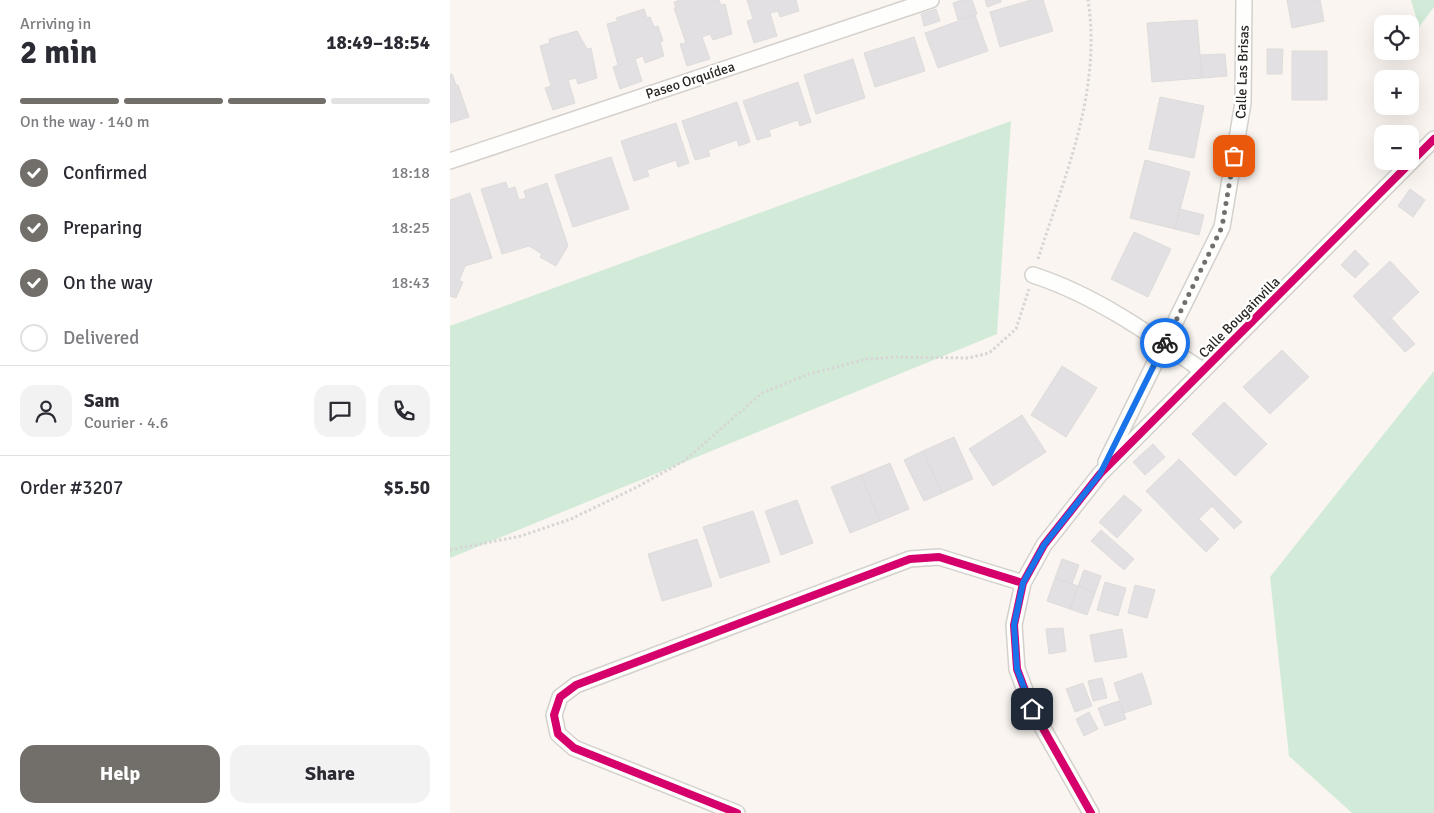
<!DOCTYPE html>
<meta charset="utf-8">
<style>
:root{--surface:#fff;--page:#f2f2f3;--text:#2b2b33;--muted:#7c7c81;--line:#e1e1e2;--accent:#726e6a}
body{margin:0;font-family:Signika,sans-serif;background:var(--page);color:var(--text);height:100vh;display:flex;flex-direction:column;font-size:19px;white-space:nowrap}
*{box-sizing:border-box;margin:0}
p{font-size:16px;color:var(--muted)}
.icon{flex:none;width:28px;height:28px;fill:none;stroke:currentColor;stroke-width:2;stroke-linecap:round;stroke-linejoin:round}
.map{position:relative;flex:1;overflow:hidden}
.sheet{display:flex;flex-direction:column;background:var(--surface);width:450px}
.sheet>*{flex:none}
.tools{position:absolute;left:924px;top:15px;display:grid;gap:10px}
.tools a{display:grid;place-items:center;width:45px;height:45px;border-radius:10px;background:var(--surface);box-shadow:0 5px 20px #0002;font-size:25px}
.pin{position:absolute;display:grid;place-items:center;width:42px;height:42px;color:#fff;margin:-21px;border-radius:10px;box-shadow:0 2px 8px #0006}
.courier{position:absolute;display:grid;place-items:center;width:50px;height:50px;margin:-25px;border:4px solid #1a73e8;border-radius:50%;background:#fff;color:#222;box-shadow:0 1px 6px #0007}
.head em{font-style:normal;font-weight:700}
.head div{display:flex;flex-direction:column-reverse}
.head{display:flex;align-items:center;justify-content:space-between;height:85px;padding:0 20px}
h1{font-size:32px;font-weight:700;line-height:38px}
.bar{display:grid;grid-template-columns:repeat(4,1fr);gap:8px 5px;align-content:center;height:60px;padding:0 20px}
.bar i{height:6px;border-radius:4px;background:var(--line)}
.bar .on{background:var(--accent)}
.bar p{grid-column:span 4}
.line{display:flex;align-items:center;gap:12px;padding:0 20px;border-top:1px solid var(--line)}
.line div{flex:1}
.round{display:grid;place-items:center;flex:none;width:52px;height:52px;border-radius:15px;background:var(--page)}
ol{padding:0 20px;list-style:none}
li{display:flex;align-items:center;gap:15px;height:55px}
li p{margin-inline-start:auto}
li .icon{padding:5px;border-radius:50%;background:var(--accent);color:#fff;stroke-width:4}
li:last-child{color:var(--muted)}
li i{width:28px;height:28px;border:2px solid var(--line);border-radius:50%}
.button{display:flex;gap:10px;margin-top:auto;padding:10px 20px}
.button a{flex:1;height:58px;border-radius:15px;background:var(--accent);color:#fff;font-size:20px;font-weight:700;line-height:58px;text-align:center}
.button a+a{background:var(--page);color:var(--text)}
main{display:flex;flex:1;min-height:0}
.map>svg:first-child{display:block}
.green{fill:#d2ebd8}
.building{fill:#e2e0e3;stroke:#dedcdb}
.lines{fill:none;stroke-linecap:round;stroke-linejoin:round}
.street-casing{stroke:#d4d1cd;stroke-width:18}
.path{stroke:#d7d6d5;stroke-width:3;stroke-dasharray:2.5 2.5;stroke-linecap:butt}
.street{stroke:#fefefd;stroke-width:15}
.cycleway-casing{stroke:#fff;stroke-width:11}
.cycleway{stroke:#d6006c;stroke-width:8}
.done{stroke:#726e6a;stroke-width:5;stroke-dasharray:0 9}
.route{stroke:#1a73e8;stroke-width:6}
.labels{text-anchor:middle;stroke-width:4.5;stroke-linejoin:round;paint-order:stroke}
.street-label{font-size:14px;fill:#282522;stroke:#fff}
</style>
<main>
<section class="sheet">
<div class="head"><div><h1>2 min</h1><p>Arriving in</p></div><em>18:49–18:54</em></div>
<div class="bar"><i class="on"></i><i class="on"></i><i class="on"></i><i></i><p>On the way · 140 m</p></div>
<ol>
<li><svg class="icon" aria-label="check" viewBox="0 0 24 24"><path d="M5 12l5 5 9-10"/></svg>Confirmed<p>18:18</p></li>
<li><svg class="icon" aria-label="check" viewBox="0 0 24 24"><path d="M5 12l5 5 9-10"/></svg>Preparing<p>18:25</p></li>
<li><svg class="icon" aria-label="check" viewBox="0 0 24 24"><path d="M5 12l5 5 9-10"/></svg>On the way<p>18:43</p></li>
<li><i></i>Delivered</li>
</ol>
<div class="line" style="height:90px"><a class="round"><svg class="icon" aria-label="person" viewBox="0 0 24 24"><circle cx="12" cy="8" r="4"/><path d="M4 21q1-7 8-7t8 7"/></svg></a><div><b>Sam</b><p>Courier · 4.6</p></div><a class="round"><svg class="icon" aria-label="chat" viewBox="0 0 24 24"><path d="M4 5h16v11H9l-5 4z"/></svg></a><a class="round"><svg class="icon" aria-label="phone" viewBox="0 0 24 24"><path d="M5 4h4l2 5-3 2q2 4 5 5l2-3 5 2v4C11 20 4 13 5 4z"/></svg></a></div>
<div class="line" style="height:65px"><div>Order #3207</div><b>$5.50</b></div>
<div class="button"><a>Help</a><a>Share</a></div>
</section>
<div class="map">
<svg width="984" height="813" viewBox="0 0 984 813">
<rect width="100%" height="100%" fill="#faf5f0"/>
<path class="green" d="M 961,0 L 984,0 L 984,7 L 969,27 Z
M 561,121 L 547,334 L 0,558 L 0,326 Z
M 984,371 L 984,813 L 902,813 L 839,756 L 820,577 Z"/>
<path class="building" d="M 231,0 L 269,0 L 271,5 L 275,4 L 282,34 L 263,40 L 260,34 L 252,37 L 260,59 L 237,66 L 230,44 L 236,43 L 224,8 L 226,8 L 224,2 Z
M 297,0 L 346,0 L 349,11 L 330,17 L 328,11 L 320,13 L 327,36 L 304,43 L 297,21 L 303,19 Z
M 512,0 L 522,0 L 527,14 L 508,20 L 503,3 Z
M 535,0 L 551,0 L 551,2 L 537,7 Z
M 581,0 L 593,0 L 603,31 L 550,47 L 540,12 Z
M 837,0 L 870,0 L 874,21 L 842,28 Z
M 194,9 L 197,18 L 200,17 L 204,27 L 208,26 L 213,41 L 210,42 L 214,56 L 195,63 L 193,56 L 185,59 L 192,81 L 170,89 L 163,67 L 168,65 L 157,24 L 168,21 L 166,18 Z
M 486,9 L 490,21 L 474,26 L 471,14 Z
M 525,15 L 538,51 L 488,68 L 475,33 Z
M 747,20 L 752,78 L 702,82 L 697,23 Z
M 127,31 L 137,49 L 141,48 L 147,78 L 128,84 L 126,78 L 118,80 L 125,103 L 103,110 L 95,88 L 101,86 L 90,46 L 100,43 L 99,39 Z
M 464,37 L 475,71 L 425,87 L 414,53 Z
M 817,49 L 833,49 L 832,74 L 817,74 Z
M 842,51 L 877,51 L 877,100 L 842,100 Z
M 775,54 L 777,76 L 752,78 L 750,55 Z
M 403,59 L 415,98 L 366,114 L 354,75 Z
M 2,74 L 6,85 L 8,85 L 19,117 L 0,123 L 0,75 Z
M 348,82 L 361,122 L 350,126 L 348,120 L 319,130 L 321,136 L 307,140 L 293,101 Z
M 710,97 L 754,106 L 744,158 L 699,149 Z
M 287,102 L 300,142 L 289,146 L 287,140 L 258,150 L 260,156 L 245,160 L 232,121 Z
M 226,123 L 239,163 L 228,167 L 226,160 L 197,170 L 199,176 L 184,181 L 171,141 Z
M 161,157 L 179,209 L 123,227 L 105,175 Z
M 695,160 L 740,172 L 725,229 L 680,218 Z
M 56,182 L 58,189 L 65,187 L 69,200 L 76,198 L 74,191 L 97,183 L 118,246 L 106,266 L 90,257 L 92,254 L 79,246 L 52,254 L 31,189 Z
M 960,189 L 975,200 L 963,217 L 948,206 Z
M 20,193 L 42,258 L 15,266 L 9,281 L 13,282 L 6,298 L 0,296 L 0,200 Z
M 730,209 L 754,215 L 749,235 L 725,229 Z
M 684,232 L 721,249 L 698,297 L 661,279 Z
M 905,250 L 919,264 L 905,278 L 891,265 Z
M 940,261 L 969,292 L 932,327 L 903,296 Z
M 941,318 L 965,344 L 955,352 L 932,327 Z
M 832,350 L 859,377 L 820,414 L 793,387 Z
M 612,366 L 647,388 L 616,437 L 581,415 Z
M 774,402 L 817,444 L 785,476 L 742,434 Z
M 572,415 L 596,452 L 543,486 L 519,449 Z
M 504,437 L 523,479 L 492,493 L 473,451 Z
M 703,444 L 715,457 L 695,475 L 683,462 Z
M 473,451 L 492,493 L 474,501 L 454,460 Z
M 729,459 L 769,499 L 736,532 L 696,491 Z
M 440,463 L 459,509 L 430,521 L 411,475 Z
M 411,475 L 430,521 L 400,533 L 381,487 Z
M 674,495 L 692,510 L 667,538 L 649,522 Z
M 769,499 L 792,522 L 784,529 L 762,506 Z
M 347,500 L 363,543 L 331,555 L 315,511 Z
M 303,511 L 320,562 L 270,578 L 253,527 Z
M 749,519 L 769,539 L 756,552 L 736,532 Z
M 651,530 L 684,559 L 674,570 L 641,541 Z
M 247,539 L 262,586 L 212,601 L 198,554 Z
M 612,559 L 629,565 L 622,584 L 605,578 Z
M 634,570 L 651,576 L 645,593 L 628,586 Z
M 605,578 L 628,586 L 620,609 L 597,601 Z
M 655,582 L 676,588 L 668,616 L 647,610 Z
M 685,585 L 705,590 L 697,618 L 678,613 Z
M 628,586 L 645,593 L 637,615 L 620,609 Z
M 613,628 L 616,651 L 599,654 L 596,629 Z
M 672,629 L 677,657 L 645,662 L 640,635 Z
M 692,673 L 702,704 L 674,713 L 664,683 Z
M 652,678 L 657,698 L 643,701 L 638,681 Z
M 633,683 L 642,706 L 625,712 L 616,689 Z
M 669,701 L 676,719 L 655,726 L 648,708 Z
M 639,712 L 648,729 L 634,736 L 626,719 Z"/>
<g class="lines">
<defs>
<path id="street" d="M 0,161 L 481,0
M 583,275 C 645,295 700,334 753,371
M 656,462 L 772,227 L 793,103 L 794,0
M 287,813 L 124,748 L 108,734 L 104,715 L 110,697 L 126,685 L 460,559 L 489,557 L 573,583
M 641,813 L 582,709 L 567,669 L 564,625 L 573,583 L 594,545 L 650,474 L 984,139"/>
</defs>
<use href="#street" class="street-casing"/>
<path class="path" d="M 588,259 C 615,175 652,91 638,0
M 0,550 L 71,536 L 121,519 L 185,488 L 234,461 L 312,393 L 359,374 L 417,359 L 446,357 L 519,358 L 539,353 L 566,329 L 579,289"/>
<use href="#street" class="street"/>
<defs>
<path id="cycleway" d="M 287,813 L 124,748 L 108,734 L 104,715 L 110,697 L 126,685 L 460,559 L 489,557 L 573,583
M 641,813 L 582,709 L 567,669 L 564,625 L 573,583 L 594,545 L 650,474 L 984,139"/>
</defs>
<use href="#cycleway" class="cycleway-casing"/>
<use href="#cycleway" class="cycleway"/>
</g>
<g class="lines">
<path class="done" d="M 715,343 L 772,227 L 784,156"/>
<path class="route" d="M 582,709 L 567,669 L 564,625 L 573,583 L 594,545 L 650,474 L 715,343"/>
</g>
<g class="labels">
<g class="street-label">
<text transform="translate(792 72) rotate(-88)" y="5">Calle Las Brisas</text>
<text transform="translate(240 80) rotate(-18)" y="5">Paseo Orquídea</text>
<text transform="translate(789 317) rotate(-45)" y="5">Calle Bougainvilla</text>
</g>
</g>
</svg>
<div class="tools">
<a><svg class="icon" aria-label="locate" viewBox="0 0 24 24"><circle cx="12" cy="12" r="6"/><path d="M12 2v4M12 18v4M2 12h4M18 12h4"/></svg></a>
<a>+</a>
<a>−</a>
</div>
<div class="pin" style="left:784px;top:156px;background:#ea580c"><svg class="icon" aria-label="bag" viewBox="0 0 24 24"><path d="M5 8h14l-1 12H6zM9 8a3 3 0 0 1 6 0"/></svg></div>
<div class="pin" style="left:582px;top:709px;background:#1f2937"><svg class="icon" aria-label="home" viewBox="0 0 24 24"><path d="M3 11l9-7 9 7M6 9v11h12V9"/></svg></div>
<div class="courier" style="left:715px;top:343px"><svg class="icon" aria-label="bike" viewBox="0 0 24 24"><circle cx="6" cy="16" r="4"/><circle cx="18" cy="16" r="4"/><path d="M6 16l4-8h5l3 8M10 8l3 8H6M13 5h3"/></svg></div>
</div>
</main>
